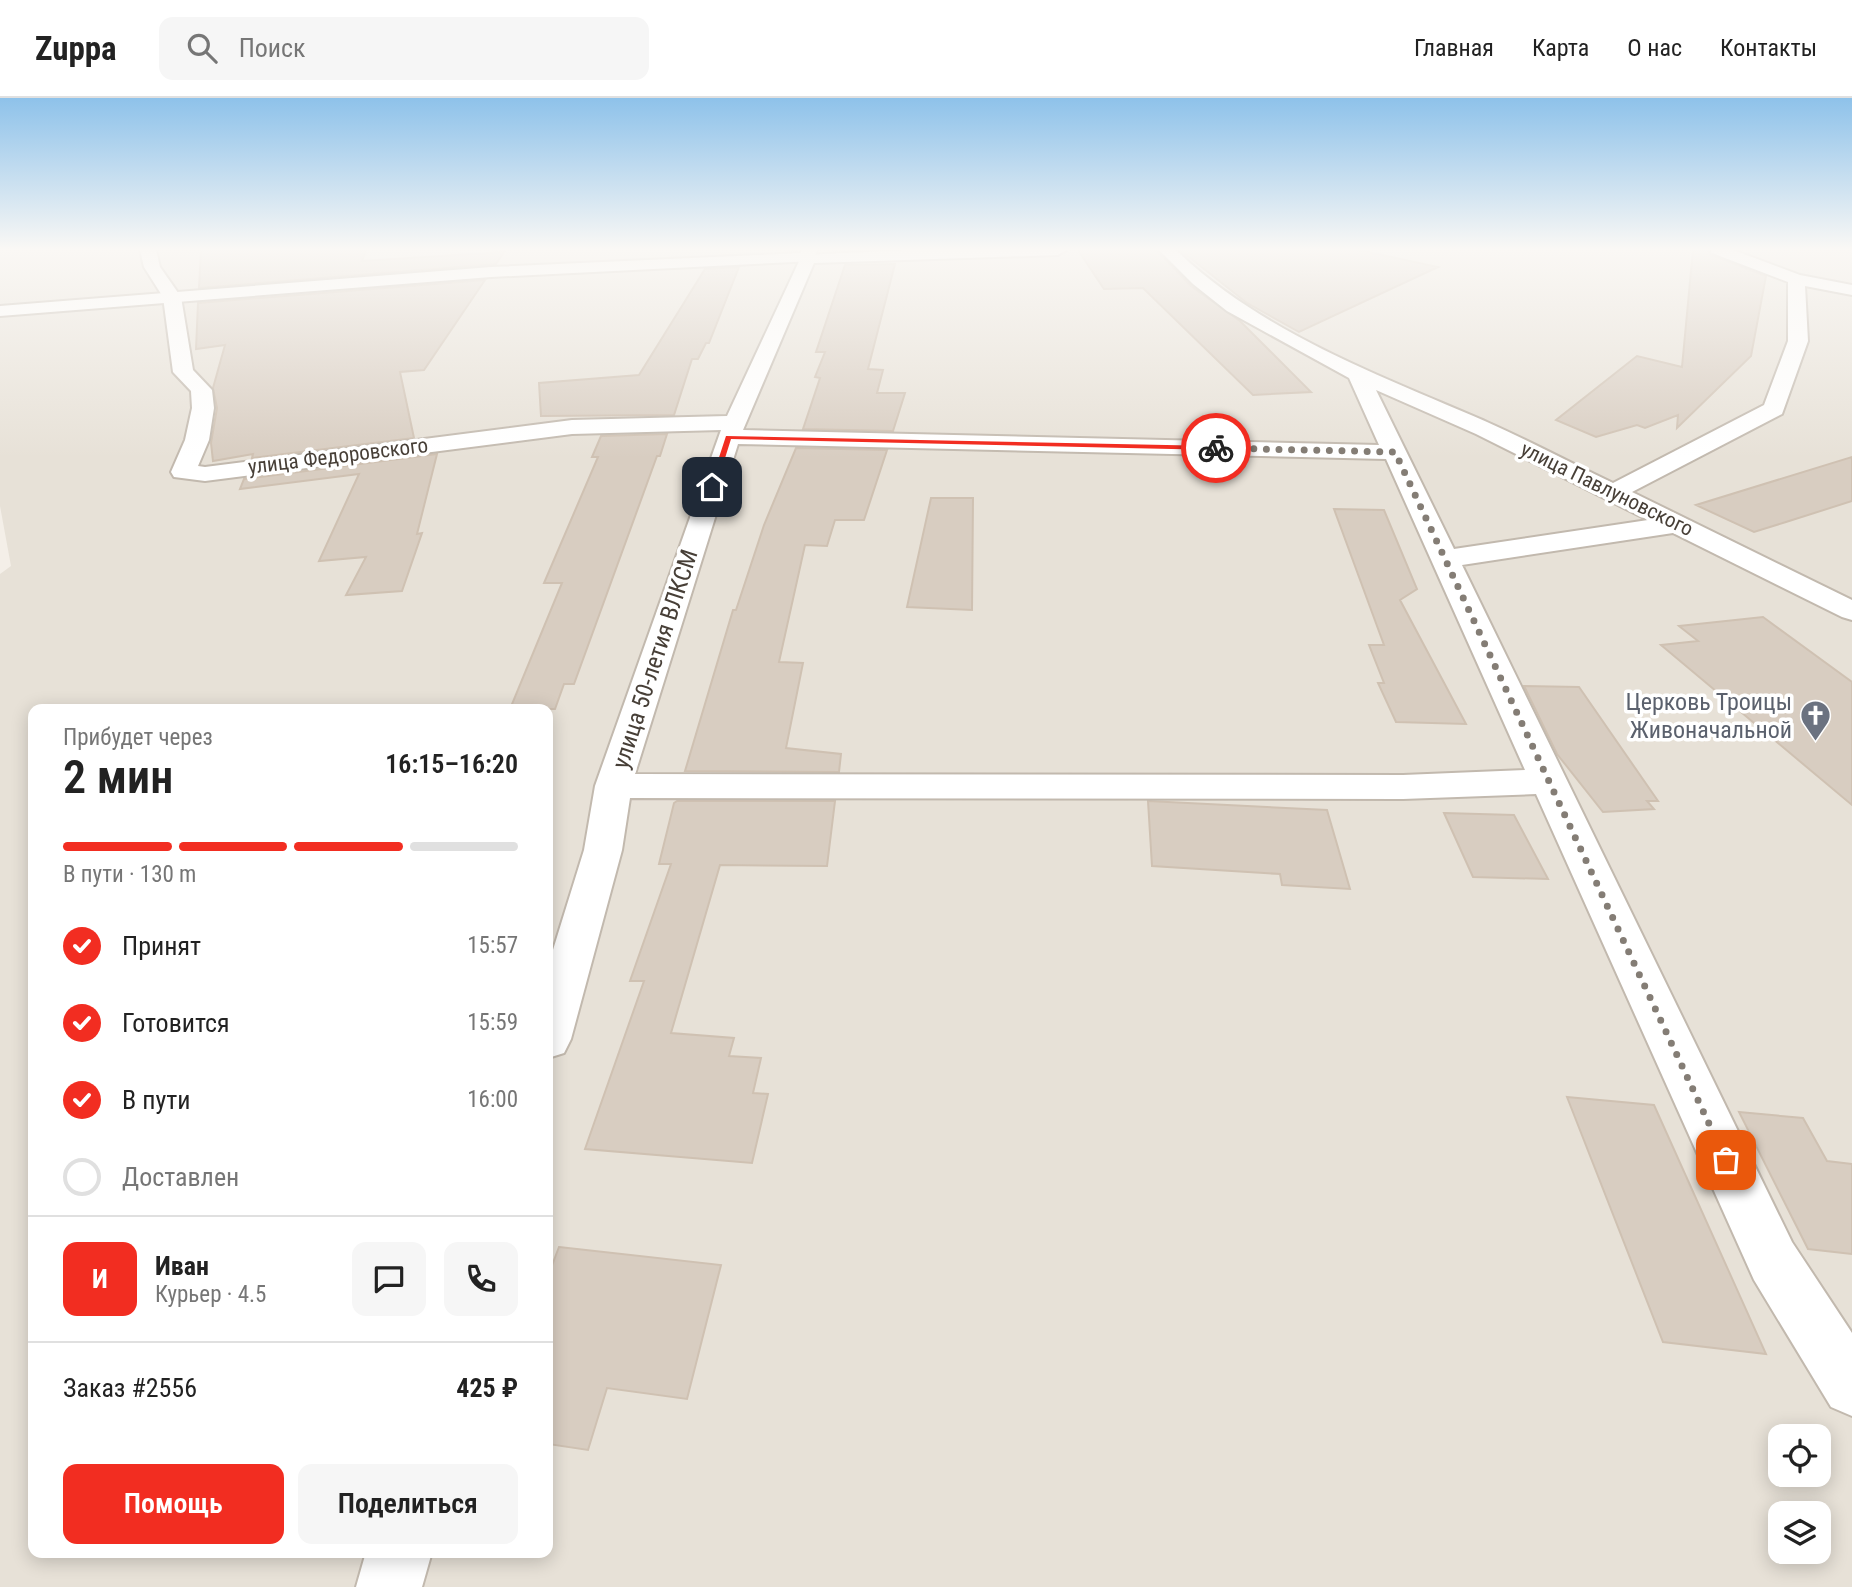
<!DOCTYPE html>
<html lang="ru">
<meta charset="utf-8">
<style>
:root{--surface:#fff;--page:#f6f6f6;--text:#222;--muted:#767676;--line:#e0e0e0;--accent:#f22d21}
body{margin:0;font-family:"Roboto Condensed",sans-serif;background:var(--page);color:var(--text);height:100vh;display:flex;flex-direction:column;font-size:26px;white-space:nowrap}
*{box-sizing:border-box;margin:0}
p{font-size:23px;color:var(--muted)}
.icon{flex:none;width:38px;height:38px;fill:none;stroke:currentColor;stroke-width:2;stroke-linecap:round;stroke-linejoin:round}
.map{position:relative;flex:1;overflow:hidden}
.side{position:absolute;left:28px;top:606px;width:525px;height:854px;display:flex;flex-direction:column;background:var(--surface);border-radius:14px;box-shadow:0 4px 18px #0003}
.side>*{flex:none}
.fabs{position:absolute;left:1768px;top:1326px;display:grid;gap:14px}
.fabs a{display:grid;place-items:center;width:63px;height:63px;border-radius:14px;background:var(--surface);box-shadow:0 4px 18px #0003;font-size:35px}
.pin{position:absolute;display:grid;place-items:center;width:60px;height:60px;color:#fff;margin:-30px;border-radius:14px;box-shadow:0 4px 10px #0006}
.courier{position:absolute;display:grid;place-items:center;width:70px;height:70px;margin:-35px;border:5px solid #f22d21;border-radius:50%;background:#fff;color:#222;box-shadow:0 2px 9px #0007}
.headline em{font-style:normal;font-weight:600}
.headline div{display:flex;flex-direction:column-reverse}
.headline{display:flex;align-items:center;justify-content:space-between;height:119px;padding:0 35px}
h1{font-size:46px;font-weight:600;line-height:52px}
.bar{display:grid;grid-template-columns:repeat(4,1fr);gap:10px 7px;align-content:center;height:84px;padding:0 35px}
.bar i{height:9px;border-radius:5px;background:var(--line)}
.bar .on{background:var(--accent)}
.bar p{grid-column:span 4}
.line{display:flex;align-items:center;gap:18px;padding:0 35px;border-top:2px solid var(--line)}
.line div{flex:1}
.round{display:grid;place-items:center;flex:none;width:74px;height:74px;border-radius:14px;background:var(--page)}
ol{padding:0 35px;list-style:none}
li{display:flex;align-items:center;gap:21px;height:77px}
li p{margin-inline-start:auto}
li .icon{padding:7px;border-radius:50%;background:var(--accent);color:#fff;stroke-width:4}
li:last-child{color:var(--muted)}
li i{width:38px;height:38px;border:4px solid var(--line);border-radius:50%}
.primary-button{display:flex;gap:14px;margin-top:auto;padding:14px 35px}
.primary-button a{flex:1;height:80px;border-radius:14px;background:var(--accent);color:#fff;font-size:28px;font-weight:600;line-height:80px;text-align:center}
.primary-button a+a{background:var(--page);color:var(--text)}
header{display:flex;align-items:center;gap:42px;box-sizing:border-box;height:98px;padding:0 35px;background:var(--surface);border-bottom:2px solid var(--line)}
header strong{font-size:33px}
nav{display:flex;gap:38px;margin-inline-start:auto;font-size:24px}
.search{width:490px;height:63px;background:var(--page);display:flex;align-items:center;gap:18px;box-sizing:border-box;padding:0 24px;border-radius:14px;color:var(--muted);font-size:26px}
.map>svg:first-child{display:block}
.residential{fill:#e7e1d7;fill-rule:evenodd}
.building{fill:#d8cdc1;stroke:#cfc1b2;stroke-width:2}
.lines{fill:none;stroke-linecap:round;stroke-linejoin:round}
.minor-casing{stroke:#c2b9ae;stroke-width:4}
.tertiary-casing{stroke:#c2b9ae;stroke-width:4}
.minor{fill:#fff;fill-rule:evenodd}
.tertiary{fill:#fff;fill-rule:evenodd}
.route{fill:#f22d21}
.done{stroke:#847d75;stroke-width:7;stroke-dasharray:0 12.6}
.labels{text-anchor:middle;stroke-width:7;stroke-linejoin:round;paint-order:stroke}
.far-street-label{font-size:21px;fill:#473f37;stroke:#fff}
.street-label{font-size:24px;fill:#473f37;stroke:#fff}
.worship-label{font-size:24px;fill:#5b616d;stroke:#fff;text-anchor:end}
</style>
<header>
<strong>Zuppa</strong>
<div class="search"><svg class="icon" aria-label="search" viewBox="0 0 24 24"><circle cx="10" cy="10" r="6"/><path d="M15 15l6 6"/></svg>Поиск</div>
<nav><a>Главная</a><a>Карта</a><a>О нас</a><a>Контакты</a></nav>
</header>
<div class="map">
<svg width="1852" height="1489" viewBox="0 0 1852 1489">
<rect width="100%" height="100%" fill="#f4efe8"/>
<path class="residential" d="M 0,152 L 1852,152 L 1852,1489 L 0,1489 L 0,476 L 11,468 L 0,408 ZM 33,611 L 548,611 L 548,1454 L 33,1454 ZM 1780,1339 L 1818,1339 L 1818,1377 L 1780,1377 ZM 1780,1416 L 1818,1416 L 1818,1454 L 1780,1454 Z"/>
<path class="building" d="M 201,152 L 366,152 L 362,163 L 504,154 L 496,166 L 199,190 Z
M 1078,152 L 1156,152 L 1191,188 L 1240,223 L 1311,294 L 1253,297 L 1143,190 L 1104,191 Z
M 1180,152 L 1359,152 L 1438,169 L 1299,234 L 1247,205 Z
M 1693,152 L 1707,152 L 1711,157 L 1766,178 L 1751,258 L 1677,330 L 1678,317 L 1645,330 L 1637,327 L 1596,339 L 1556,322 L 1637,258 L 1682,269 Z
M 895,166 L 868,271 L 883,272 L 877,295 L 905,295 L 893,333 L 803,331 L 820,280 L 815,279 L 825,254 L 816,254 L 845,167 Z
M 739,169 L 709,245 L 706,245 L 698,261 L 692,261 L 674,317 L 541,318 L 539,285 L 639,277 L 705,171 Z
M 485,182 L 424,272 L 400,274 L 414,340 L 252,360 L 253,356 L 213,363 L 211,345 L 217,310 L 213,290 L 225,247 L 196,251 L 198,205 Z
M 667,336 L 660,358 L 657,358 L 574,586 L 564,586 L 555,611 L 510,611 L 562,485 L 544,485 L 598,359 L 592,359 L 601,338 Z
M 796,350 L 887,352 L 864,422 L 835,422 L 827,448 L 805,447 L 779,564 L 803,565 L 786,650 L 841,656 L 839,674 L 685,673 L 733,512 L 736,512 L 764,427 Z
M 437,356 L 417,436 L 422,435 L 402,493 L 346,497 L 366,459 L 319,463 L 359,376 L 240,391 L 244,381 Z
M 1852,359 L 1852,403 L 1786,424 L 1754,434 L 1696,407 Z
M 931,400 L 973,400 L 972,512 L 907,509 Z
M 1334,411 L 1384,412 L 1417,491 L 1400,502 L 1466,626 L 1396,624 L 1378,585 L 1384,585 L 1369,547 L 1384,547 Z
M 1763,519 L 1852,584 L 1852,707 L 1661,547 L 1698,543 L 1679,528 Z
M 1524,588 L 1579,589 L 1658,703 L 1647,703 L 1654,711 L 1603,714 L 1557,656 Z
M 677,703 L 835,703 L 827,768 L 720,767 L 671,935 L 734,940 L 729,958 L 761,960 L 753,995 L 768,996 L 752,1065 L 585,1051 L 644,883 L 630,883 L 671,766 L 659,766 L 674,705 Z
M 1148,703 L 1327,712 L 1350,791 L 1282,787 L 1280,776 L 1152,768 Z
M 1444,715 L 1514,717 L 1548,781 L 1473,779 Z
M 1567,999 L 1654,1007 L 1766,1256 L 1663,1244 Z
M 1739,1014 L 1803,1020 L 1827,1063 L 1852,1066 L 1852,1156 L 1808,1151 Z
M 559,1149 L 721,1167 L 687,1301 L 607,1290 L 588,1352 L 548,1346 L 548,1178 Z"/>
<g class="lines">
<defs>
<path id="minor" d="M 140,152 L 156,152 L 160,169 L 181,199 L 193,272 L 212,292 L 214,310 L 209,342 L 198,368 L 205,369 L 572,322 L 727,318 L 802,157 L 911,152 L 1066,152 L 1058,157 L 814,165 L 743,332 L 1379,347 L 1349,280 L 1227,213 L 1193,186 L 1159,152 L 1176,152 C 1262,235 1379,277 1487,324 C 1530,343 1571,365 1613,385 L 1764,307 L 1788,243 L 1788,184 L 1712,155 L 1710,152 L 1733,152 L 1800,177 L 1852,187 L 1852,197 L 1805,188 L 1808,243 L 1782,316 L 1632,394 L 1852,502 L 1852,522 L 1842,519 L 1673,435 L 1462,467 L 1792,1144 L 1852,1235 L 1852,1318 L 1831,1309 L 1754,1182 L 1536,696 L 1403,701 L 630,700 L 622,752 L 571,941 L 564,955 L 548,960 L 548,868 L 584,752 L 595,688 L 721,332 L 572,336 L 205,383 L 174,379 L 171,374 L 185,342 L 192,310 L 191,293 L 173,274 L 163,199 L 144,169 ZM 1376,292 L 1476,336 L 1648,422 L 1454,451 ZM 738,346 L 1386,361 L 1525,672 L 1403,677 L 635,676 Z
M 366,1454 L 432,1454 L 422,1489 L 356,1489 Z"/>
<path id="tertiary" d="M 801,152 L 817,152 L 814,163 L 491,179 L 0,218 L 0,208 L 491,169 L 801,155 Z"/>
</defs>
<use href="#minor" class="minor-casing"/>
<use href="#tertiary" class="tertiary-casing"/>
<use href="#minor" class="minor"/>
<use href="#tertiary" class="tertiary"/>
</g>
<linearGradient id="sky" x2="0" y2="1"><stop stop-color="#8ec2ea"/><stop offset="0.42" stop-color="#faf8f5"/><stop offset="1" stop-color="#faf8f5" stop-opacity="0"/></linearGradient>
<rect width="1852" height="360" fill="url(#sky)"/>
<path class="route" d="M 726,338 L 1216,348 L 1219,350 L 1216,352 L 731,341 L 716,389 L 709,390 Z"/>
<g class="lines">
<path class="done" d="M 1216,350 L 1395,354 L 1726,1062"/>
</g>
<defs>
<symbol id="church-pin" viewBox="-11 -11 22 30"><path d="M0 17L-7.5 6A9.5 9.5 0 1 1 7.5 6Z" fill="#6b7280" stroke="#fff"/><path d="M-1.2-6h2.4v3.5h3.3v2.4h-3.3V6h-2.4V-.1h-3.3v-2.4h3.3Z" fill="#fff"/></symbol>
</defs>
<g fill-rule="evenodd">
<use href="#church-pin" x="1798" y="600" width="35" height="47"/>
</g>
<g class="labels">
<g class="far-street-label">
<text transform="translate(338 358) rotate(-7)" y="7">улица Федоровского</text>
<text transform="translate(1607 391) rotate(26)" y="7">улица Павлуновского</text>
</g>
<g class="street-label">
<text transform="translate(655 561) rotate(-72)" y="8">улица 50-летия ВЛКСМ</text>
</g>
<g class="worship-label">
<text x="1792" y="612">Церковь Троицы<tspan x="1792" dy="28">Живоначальной</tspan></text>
</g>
</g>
</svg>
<div class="fabs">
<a><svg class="icon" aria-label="locate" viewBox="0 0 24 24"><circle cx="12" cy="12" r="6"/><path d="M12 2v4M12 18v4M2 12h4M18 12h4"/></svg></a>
<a><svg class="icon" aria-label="layers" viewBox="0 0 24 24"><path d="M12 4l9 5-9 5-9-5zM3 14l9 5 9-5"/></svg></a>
</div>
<div class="pin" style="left:1726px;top:1062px;background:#ea580c"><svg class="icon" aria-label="bag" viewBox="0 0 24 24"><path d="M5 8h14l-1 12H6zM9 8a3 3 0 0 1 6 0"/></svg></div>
<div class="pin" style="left:712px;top:389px;background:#1f2937"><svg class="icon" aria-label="home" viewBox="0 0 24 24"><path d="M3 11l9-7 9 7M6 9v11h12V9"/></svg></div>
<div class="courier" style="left:1216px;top:350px"><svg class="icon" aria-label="bike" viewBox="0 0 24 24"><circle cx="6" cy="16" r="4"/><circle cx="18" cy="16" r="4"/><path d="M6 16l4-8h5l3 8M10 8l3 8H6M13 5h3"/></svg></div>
<section class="side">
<div class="headline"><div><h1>2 мин</h1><p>Прибудет через</p></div><em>16:15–16:20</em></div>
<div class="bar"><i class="on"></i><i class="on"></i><i class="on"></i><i></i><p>В пути · 130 m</p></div>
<ol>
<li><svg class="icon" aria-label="check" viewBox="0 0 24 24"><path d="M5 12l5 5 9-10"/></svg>Принят<p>15:57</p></li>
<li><svg class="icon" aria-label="check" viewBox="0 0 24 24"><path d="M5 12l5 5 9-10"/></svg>Готовится<p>15:59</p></li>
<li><svg class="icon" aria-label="check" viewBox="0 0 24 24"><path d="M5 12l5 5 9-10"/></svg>В пути<p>16:00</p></li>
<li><i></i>Доставлен</li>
</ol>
<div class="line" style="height:126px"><b class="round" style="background:var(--accent);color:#fff">И</b><div><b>Иван</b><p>Курьер · 4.5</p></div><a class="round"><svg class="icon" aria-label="chat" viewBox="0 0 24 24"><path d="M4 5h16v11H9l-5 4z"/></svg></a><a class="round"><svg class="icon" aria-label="phone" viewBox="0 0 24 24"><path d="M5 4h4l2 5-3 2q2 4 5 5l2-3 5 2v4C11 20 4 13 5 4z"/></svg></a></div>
<div class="line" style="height:91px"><div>Заказ #2556</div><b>425 ₽</b></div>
<div class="primary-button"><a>Помощь</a><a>Поделиться</a></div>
</section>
</div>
